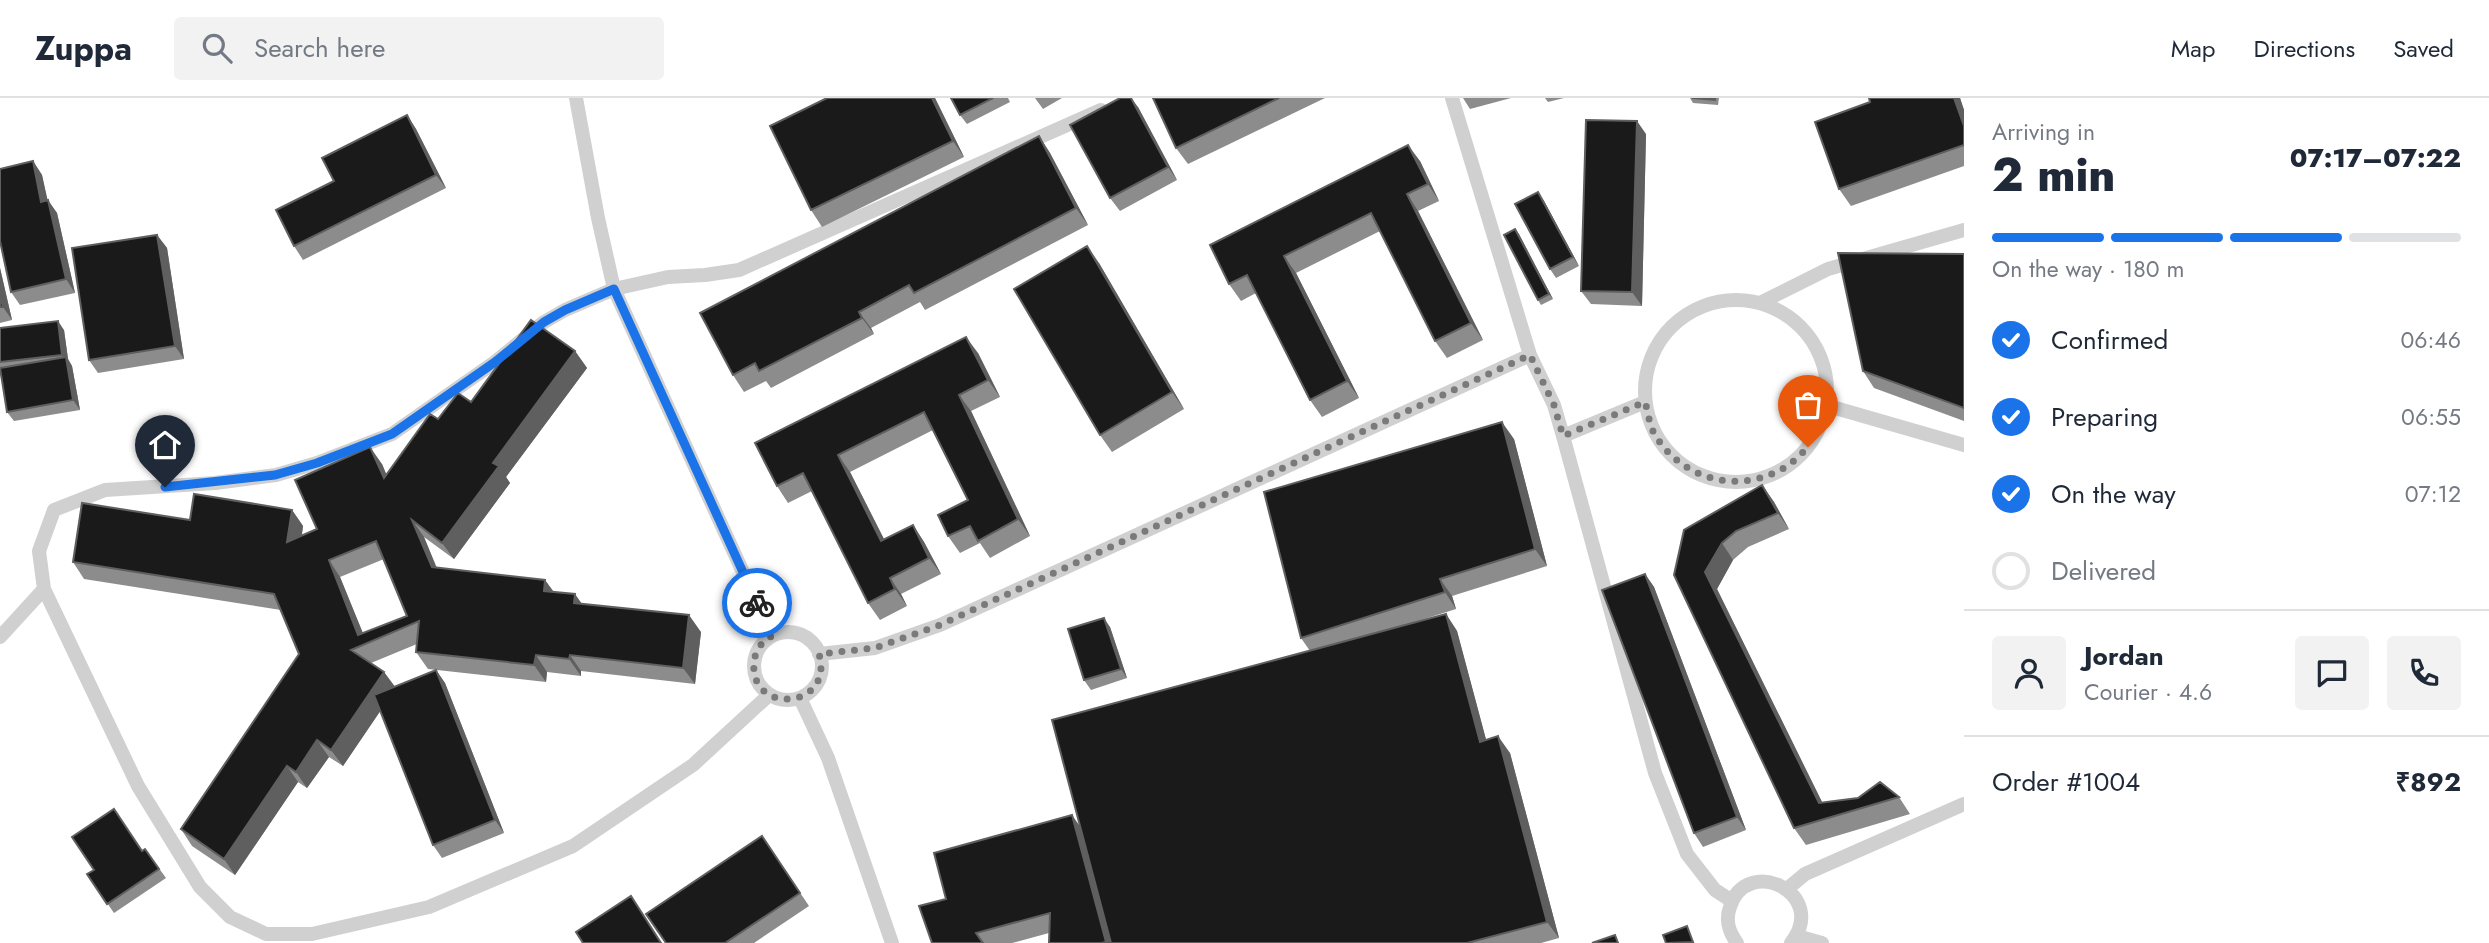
<!DOCTYPE html>
<meta charset="utf-8">
<style>
:root{--surface:#fff;--page:#f2f2f3;--text:#1f2937;--muted:#747a83;--line:#e0e1e3;--accent:#1a73e8}
body{margin:0;font-family:Jost,sans-serif;background:var(--page);color:var(--text);height:100vh;display:flex;flex-direction:column;font-size:26px;white-space:nowrap}
*{box-sizing:border-box;margin:0}
p{font-size:23px;color:var(--muted)}
.icon{flex:none;width:38px;height:38px;fill:none;stroke:currentColor;stroke-width:2;stroke-linecap:round;stroke-linejoin:round}
.map{position:relative;flex:1;overflow:hidden}
.side{display:flex;flex-direction:column;background:var(--surface);width:525px}
.side>*{flex:none}
.pin{position:absolute;display:grid;place-items:center;width:60px;height:60px;color:#fff;margin:-72px -30px;border-radius:50% 50% 50% 0;rotate:-45deg;box-shadow:0 0 7px #0007}
.pin .icon{rotate:45deg}
.courier{position:absolute;display:grid;place-items:center;width:70px;height:70px;margin:-35px;border:5px solid #1a73e8;border-radius:50%;background:#fff;color:#222;box-shadow:0 2px 9px #0007}
.head em{font-style:normal;font-weight:800}
.head div{display:flex;flex-direction:column-reverse}
.head{display:flex;align-items:center;justify-content:space-between;height:119px;padding:0 28px}
h1{font-size:46px;font-weight:800;line-height:52px}
.bar{display:grid;grid-template-columns:repeat(4,1fr);gap:10px 7px;align-content:center;height:84px;padding:0 28px}
.bar i{height:9px;border-radius:5px;background:var(--line)}
.bar .on{background:var(--accent)}
.bar p{grid-column:span 4}
.line{display:flex;align-items:center;gap:18px;padding:0 28px;border-top:2px solid var(--line)}
.line div{flex:1}
.round{display:grid;place-items:center;flex:none;width:74px;height:74px;border-radius:7px;background:var(--page)}
ol{padding:0 28px;list-style:none}
li{display:flex;align-items:center;gap:21px;height:77px}
li p{margin-inline-start:auto}
li .icon{padding:7px;border-radius:50%;background:var(--accent);color:#fff;stroke-width:4}
li:last-child{color:var(--muted)}
li i{width:38px;height:38px;border:4px solid var(--line);border-radius:50%}
header{display:flex;align-items:center;gap:42px;box-sizing:border-box;height:98px;padding:0 35px;background:var(--surface);border-bottom:2px solid var(--line)}
header strong{font-size:33px}
nav{display:flex;gap:38px;margin-inline-start:auto;font-size:24px}
.search{width:490px;height:63px;background:var(--page);display:flex;align-items:center;gap:18px;box-sizing:border-box;padding:0 24px;border-radius:7px;color:var(--muted);font-size:26px}
main{display:flex;flex:1;min-height:0}
.map>svg:first-child{display:block}
.lines{fill:none;stroke-linecap:round;stroke-linejoin:round}
.lane{stroke:#d0d0d0;stroke-width:14}
.wall{fill:#8c8c8c;fill-rule:evenodd}
.shaded-wall{fill:#5f5f5f}
.building{fill:#1a1a1a;stroke:#5f5f5f;stroke-width:2;fill-rule:evenodd}
.done{stroke:#7a7a7a;stroke-width:7;stroke-dasharray:0 12.6}
.route{stroke:#1a73e8;stroke-width:9}
</style>
<header>
<strong>Zuppa</strong>
<div class="search"><svg class="icon" aria-label="search" viewBox="0 0 24 24"><circle cx="10" cy="10" r="6"/><path d="M15 15l6 6"/></svg>Search here</div>
<nav><a>Map</a><a>Directions</a><a>Saved</a></nav>
</header>
<main>
<div class="map">
<svg width="1964" height="845" viewBox="0 0 1964 845">
<rect width="100%" height="100%" fill="#fff"/>
<g class="lines">
<path class="lane" d="M 576,0 L 598,120 L 614,191 L 772,538
M 1452,0 L 1530,257 L 1554,307 L 1563,338 L 1655,675 L 1687,756 L 1715,792 L 1732,803
M1645 293a91 91 0 1 1 182 0a91 91 0 1 1-182 0Z
M 1760,205 L 1828,171 L 1964,132
M 1825,307 L 1964,347
M 1563,338 L 1645,304
M754 568a34 34 0 1 1 68 0a34 34 0 1 1-68 0Z
M 0,539 L 44,491
M 819,556 L 875,550 L 940,527 L 1530,257
M 769,597 L 693,667 L 573,748 L 429,809 L 312,836 L 266,836 L 230,819 L 200,789 L 138,688 L 44,491 L 39,453 L 54,412 L 105,392 L 215,385 L 276,377 L 317,365 L 392,336 L 495,264 L 544,224 L 565,212 L 614,191 L 668,179 L 705,177 L 739,172 L 1101,12
M 800,600 L 828,660 L 892,845
M 1787,791 L 1805,776 L 1964,706
M 1797,838 L 1822,845
M 1737,845 C 1729,834 1725,823 1730,809 C 1746,756 1830,795 1791,845"/>
</g>
<path class="wall" d="M 935,0 L 964,59 L 822,129 L 811,112 Z
M 951,0 L 1008,0 L 1010,4 L 967,26 L 960,17 Z
M 1035,0 L 1062,0 L 1043,11 Z
M 1153,0 L 1325,0 L 1188,66 L 1176,50 Z
M 1463,0 L 1511,0 L 1470,11 Z
M 1545,0 L 1564,0 L 1548,4 Z
M 1690,0 L 1719,0 L 1718,7 L 1693,5 Z
M 1960,0 L 1964,12 L 1964,68 L 1851,108 L 1839,91 L 1870,4 Z
M 1138,9 L 1177,82 L 1120,113 L 1110,100 Z
M 407,17 L 416,31 L 446,90 L 303,162 L 294,148 L 334,83 Z
M 1646,36 L 1642,208 L 1591,206 L 1581,193 Z
M 1039,38 L 1050,55 L 1088,127 L 925,212 L 920,204 L 871,230 L 874,236 L 771,290 L 766,283 L 744,294 L 733,277 Z
M 33,63 L 42,77 L 47,102 L 57,115 L 75,195 L 20,207 L 11,194 Z
M 1420,63 L 1439,103 L 1418,113 L 1483,242 L 1447,260 L 1435,243 L 1380,133 L 1296,175 L 1359,300 L 1322,319 L 1310,302 L 1256,195 L 1241,203 L 1229,186 Z
M 1538,94 L 1544,103 L 1579,168 L 1556,180 L 1550,171 Z
M 1515,131 L 1553,201 L 1541,207 L 1538,202 Z
M 157,137 L 167,150 L 184,261 L 98,275 L 89,262 Z
M 1964,156 L 1964,323 L 1874,290 L 1863,273 Z
M 1099,165 L 1184,311 L 1112,354 L 1100,337 Z
M 0,170 L 12,222 L 0,225 Z
M 0,230 L 64,232 L 68,261 L 72,268 L 80,312 L 14,323 L 7,314 L 0,274 Z
M 575,253 L 587,270 L 506,379 L 510,385 L 454,461 L 424,439 L 437,470 L 545,482 L 554,494 L 581,505 L 701,534 L 695,586 L 581,573 L 581,578 L 547,574 L 546,584 L 428,571 L 416,554 L 417,546 L 371,565 L 384,574 L 394,589 L 436,572 L 445,585 L 504,735 L 442,760 L 433,747 L 380,613 L 343,668 L 329,659 L 307,690 L 298,684 L 235,777 L 192,748 L 181,731 L 299,556 L 281,512 L 84,481 L 73,464 L 190,422 L 292,412 L 303,428 L 302,437 L 317,431 L 382,366 L 386,376 L 438,321 L 471,304 ZM 384,461 L 407,518 L 363,536 L 340,479 Z
M 978,255 L 1000,299 L 971,313 L 1030,438 L 990,460 L 980,445 L 960,455 L 948,438 L 968,402 L 933,332 L 850,374 L 884,441 L 913,427 L 924,444 L 941,476 L 901,496 L 907,508 L 880,522 L 868,505 L 812,393 L 788,405 L 777,388 Z
M 1514,341 L 1547,468 L 1452,498 L 1456,511 L 1402,528 L 1446,516 L 1457,533 L 1486,642 L 1510,655 L 1559,840 L 1541,845 L 1049,845 L 1049,835 L 1012,845 L 932,845 L 946,801 L 1081,730 L 1310,553 L 1301,540 Z
M 1762,387 L 1774,404 L 1789,431 L 1748,449 L 1733,462 L 1717,491 L 1822,705 L 1899,699 L 1910,716 L 1806,747 L 1794,730 L 1684,432 Z
M 1645,476 L 1654,489 L 1746,732 L 1703,749 L 1694,735 Z
M 1110,529 L 1127,580 L 1091,592 L 1084,582 Z
M 762,738 L 809,808 L 754,845 L 666,845 Z
M 145,751 L 166,780 L 114,815 L 87,776 Z"/>
<path class="shaded-wall" d="M 932,0 L 935,0 L 964,59 L 953,43 Z
M 1131,0 L 1138,9 L 1177,82 L 1168,69 Z
M 1954,0 L 1960,0 L 1964,12 L 1964,28 Z
M 407,17 L 416,31 L 446,90 L 436,77 Z
M 1637,23 L 1646,36 L 1642,208 L 1632,194 Z
M 1039,38 L 1050,55 L 1088,127 L 1076,110 Z
M 1408,47 L 1420,63 L 1439,103 L 1428,86 Z
M 33,63 L 42,77 L 51,117 L 41,104 Z
M 1538,94 L 1544,103 L 1579,168 L 1573,159 Z
M 1407,96 L 1418,113 L 1483,242 L 1471,225 Z
M 48,102 L 57,115 L 75,195 L 66,181 Z
M 1515,131 L 1519,136 L 1553,201 L 1549,196 Z
M 157,137 L 167,150 L 184,261 L 175,248 Z
M 1087,148 L 1099,165 L 1184,311 L 1172,294 Z
M 1284,158 L 1296,175 L 1359,300 L 1347,283 Z
M 0,170 L 12,222 L 3,209 L 0,197 Z
M 859,214 L 871,230 L 874,236 L 862,220 Z
M 58,223 L 64,232 L 68,261 L 72,268 L 80,312 L 73,302 L 67,264 L 62,257 Z
M 966,239 L 978,255 L 1000,299 L 988,282 Z
M 575,253 L 587,270 L 506,379 L 510,385 L 454,461 L 442,445 L 493,365 Z
M 959,297 L 971,313 L 1030,438 L 1018,421 Z
M 1502,324 L 1514,341 L 1547,468 L 1535,451 Z
M 370,349 L 382,366 L 395,397 L 384,380 Z
M 838,357 L 850,374 L 893,459 L 881,443 Z
M 1762,387 L 1774,404 L 1789,431 L 1778,415 Z
M 292,412 L 303,428 L 298,461 L 287,444 Z
M 412,422 L 424,439 L 443,486 L 432,469 Z
M 913,427 L 924,444 L 941,476 L 929,460 Z
M 1722,445 L 1733,462 L 1717,491 L 1831,722 L 1819,705 L 1705,474 Z
M 329,462 L 340,479 L 367,545 L 358,537 Z
M 1645,476 L 1654,489 L 1746,732 L 1737,719 Z
M 890,480 L 901,496 L 907,508 L 895,491 Z
M 1440,481 L 1452,498 L 1456,511 L 1445,494 Z
M 545,482 L 557,499 L 544,493 Z
M 575,496 L 587,513 L 574,505 Z
M 1446,516 L 1457,533 L 1491,660 L 1480,644 Z
M 689,517 L 701,534 L 695,586 L 683,570 Z
M 1104,520 L 1110,529 L 1127,580 L 1121,571 Z
M 536,557 L 547,574 L 546,584 L 534,567 Z
M 570,557 L 581,573 L 581,578 L 569,561 Z
M 436,572 L 445,585 L 504,735 L 495,722 Z
M 384,574 L 396,590 L 343,668 L 331,652 Z
M 1498,638 L 1510,655 L 1559,840 L 1547,824 Z
M 317,642 L 329,659 L 307,690 L 296,674 Z
M 287,668 L 298,684 L 235,777 L 224,761 Z
M 1072,717 L 1084,734 L 1113,845 L 1107,845 L 1106,844 Z"/>
<path class="building" d="M 827,0 L 932,0 L 953,43 L 811,112 L 770,28 Z
M 951,0 L 993,0 L 960,17 Z
M 1120,0 L 1131,0 L 1168,69 L 1110,100 L 1070,27 Z
M 1153,0 L 1279,0 L 1176,50 Z
M 1692,0 L 1715,0 L 1715,2 Z
M 1869,0 L 1954,0 L 1964,28 L 1964,47 L 1839,91 L 1815,24 L 1870,4 Z
M 407,17 L 436,77 L 294,148 L 276,112 L 334,83 L 322,60 Z
M 1586,22 L 1637,23 L 1632,194 L 1581,193 Z
M 1039,38 L 1076,110 L 914,195 L 909,187 L 859,214 L 862,220 L 759,273 L 755,265 L 733,277 L 700,215 Z
M 1408,47 L 1428,86 L 1407,96 L 1471,225 L 1435,243 L 1371,115 L 1284,158 L 1347,283 L 1310,302 L 1247,177 L 1229,186 L 1210,147 Z
M 33,63 L 41,104 L 48,102 L 66,181 L 11,194 L 0,143 L 0,71 Z
M 1538,94 L 1573,159 L 1550,171 L 1515,106 Z
M 1515,131 L 1549,196 L 1538,202 L 1504,137 Z
M 157,137 L 175,248 L 89,262 L 72,150 Z
M 1087,148 L 1172,294 L 1100,337 L 1014,191 Z
M 1838,155 L 1964,156 L 1964,310 L 1863,273 Z
M 0,197 L 3,209 L 0,209 Z
M 531,222 L 575,253 L 493,365 L 499,368 L 442,445 L 412,422 L 432,469 L 545,482 L 544,493 L 575,496 L 574,505 L 689,517 L 683,570 L 570,557 L 569,561 L 536,557 L 534,567 L 416,554 L 419,523 L 351,552 L 384,574 L 331,652 L 317,642 L 296,674 L 287,668 L 224,761 L 181,731 L 299,556 L 274,496 L 73,464 L 82,405 L 190,422 L 194,396 L 292,412 L 287,444 L 317,431 L 295,382 L 370,349 L 384,380 L 430,316 L 438,321 L 458,295 L 471,304 ZM 376,443 L 407,518 L 358,537 L 329,462 Z
M 58,223 L 62,257 L 0,264 L 0,230 Z
M 966,239 L 988,282 L 959,297 L 1018,421 L 978,443 L 970,428 L 948,438 L 938,417 L 968,402 L 924,314 L 838,357 L 881,443 L 913,427 L 929,460 L 890,480 L 895,491 L 868,505 L 803,375 L 777,388 L 755,345 Z
M 66,259 L 73,302 L 7,314 L 0,270 Z
M 1502,324 L 1535,451 L 1440,481 L 1445,494 L 1301,540 L 1264,394 Z
M 1762,387 L 1778,415 L 1736,433 L 1722,445 L 1705,474 L 1819,705 L 1858,700 L 1880,684 L 1899,699 L 1794,730 L 1674,477 L 1684,432 Z
M 1645,476 L 1737,719 L 1694,735 L 1602,492 Z
M 1446,516 L 1480,644 L 1498,638 L 1547,824 L 1467,845 L 1111,845 L 1052,622 Z
M 1104,520 L 1121,571 L 1084,582 L 1068,531 Z
M 436,572 L 495,722 L 433,747 L 374,597 Z
M 114,711 L 142,753 L 145,751 L 159,771 L 107,806 L 87,776 L 94,772 L 72,739 Z
M 1072,717 L 1106,844 L 1101,845 L 1049,845 L 1050,815 L 976,835 L 983,845 L 932,845 L 919,808 L 946,801 L 934,755 Z
M 762,738 L 800,795 L 725,845 L 666,845 L 646,816 Z
M 631,798 L 661,845 L 583,845 L 576,834 Z
M 1687,828 L 1693,844 L 1666,845 L 1663,837 Z
M 1615,837 L 1618,845 L 1592,845 Z"/>
<g class="lines">
<path class="done" d="M 757,505 L 772,538 C 762,543 755,553 754,564 C 749,618 835,611 819,556 L 875,550 L 940,527 L 1530,257 L 1554,307 L 1563,338 L 1645,304 C 1648,313 1649,326 1654,335 C 1680,381 1738,397 1784,370 C 1793,365 1801,356 1808,349"/>
<path class="route" d="M 165,389 L 275,377 L 317,365 L 392,336 L 495,264 L 544,224 L 565,212 L 614,191 L 757,505"/>
</g>
</svg>
<div class="pin" style="left:1808px;top:349px;background:#ea580c"><svg class="icon" aria-label="bag" viewBox="0 0 24 24"><path d="M5 8h14l-1 12H6zM9 8a3 3 0 0 1 6 0"/></svg></div>
<div class="pin" style="left:165px;top:389px;background:#1f2937"><svg class="icon" aria-label="home" viewBox="0 0 24 24"><path d="M3 11l9-7 9 7M6 9v11h12V9"/></svg></div>
<div class="courier" style="left:757px;top:505px"><svg class="icon" aria-label="bike" viewBox="0 0 24 24"><circle cx="6" cy="16" r="4"/><circle cx="18" cy="16" r="4"/><path d="M6 16l4-8h5l3 8M10 8l3 8H6M13 5h3"/></svg></div>
</div>
<section class="side">
<div class="head"><div><h1>2 min</h1><p>Arriving in</p></div><em>07:17–07:22</em></div>
<div class="bar"><i class="on"></i><i class="on"></i><i class="on"></i><i></i><p>On the way · 180 m</p></div>
<ol>
<li><svg class="icon" aria-label="check" viewBox="0 0 24 24"><path d="M5 12l5 5 9-10"/></svg>Confirmed<p>06:46</p></li>
<li><svg class="icon" aria-label="check" viewBox="0 0 24 24"><path d="M5 12l5 5 9-10"/></svg>Preparing<p>06:55</p></li>
<li><svg class="icon" aria-label="check" viewBox="0 0 24 24"><path d="M5 12l5 5 9-10"/></svg>On the way<p>07:12</p></li>
<li><i></i>Delivered</li>
</ol>
<div class="line" style="height:126px"><a class="round"><svg class="icon" aria-label="person" viewBox="0 0 24 24"><circle cx="12" cy="8" r="4"/><path d="M4 21q1-7 8-7t8 7"/></svg></a><div><b>Jordan</b><p>Courier · 4.6</p></div><a class="round"><svg class="icon" aria-label="chat" viewBox="0 0 24 24"><path d="M4 5h16v11H9l-5 4z"/></svg></a><a class="round"><svg class="icon" aria-label="phone" viewBox="0 0 24 24"><path d="M5 4h4l2 5-3 2q2 4 5 5l2-3 5 2v4C11 20 4 13 5 4z"/></svg></a></div>
<div class="line" style="height:91px"><div>Order #1004</div><b>₹892</b></div>
</section>
</main>
